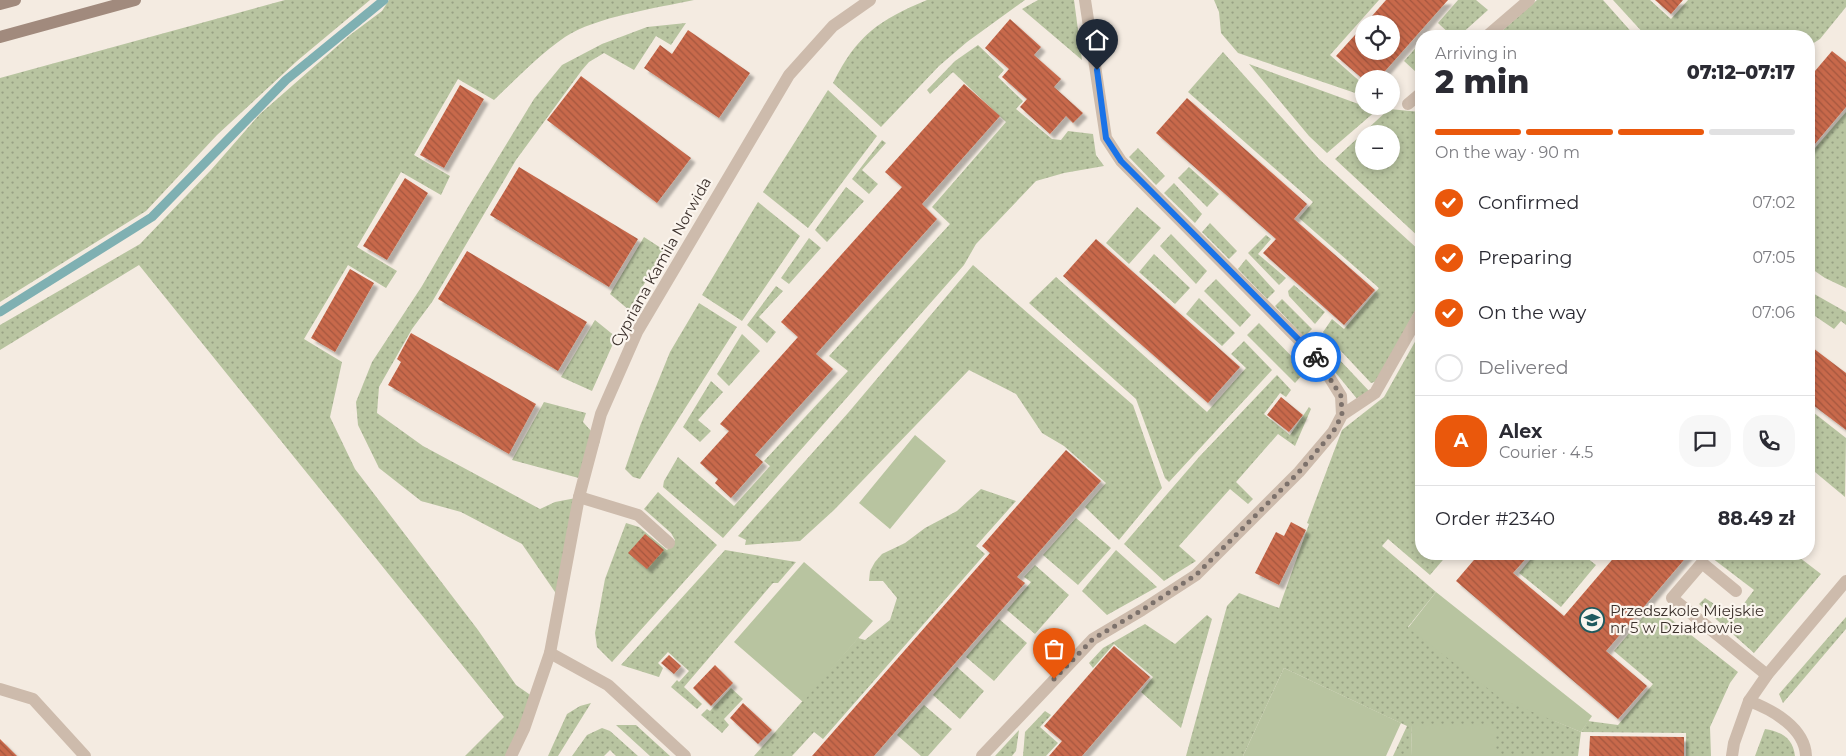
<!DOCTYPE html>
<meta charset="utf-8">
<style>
:root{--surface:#fff;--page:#f7f7f7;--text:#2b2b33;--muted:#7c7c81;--line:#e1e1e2;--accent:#ea580c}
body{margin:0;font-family:Montserrat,sans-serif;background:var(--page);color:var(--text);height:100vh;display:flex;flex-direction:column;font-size:19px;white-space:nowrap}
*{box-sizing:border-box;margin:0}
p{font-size:16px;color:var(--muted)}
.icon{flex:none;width:28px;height:28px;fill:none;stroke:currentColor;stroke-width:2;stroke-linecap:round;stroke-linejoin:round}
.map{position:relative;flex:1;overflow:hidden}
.side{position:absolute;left:1415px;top:30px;width:400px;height:530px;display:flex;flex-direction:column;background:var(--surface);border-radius:20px;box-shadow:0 2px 8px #0003}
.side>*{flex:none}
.tools{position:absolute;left:1355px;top:15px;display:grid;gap:10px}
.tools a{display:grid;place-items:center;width:45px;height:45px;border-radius:50%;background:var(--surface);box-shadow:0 2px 8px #0003;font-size:25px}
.pin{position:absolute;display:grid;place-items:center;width:42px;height:42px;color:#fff;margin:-51px -21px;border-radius:50% 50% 50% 0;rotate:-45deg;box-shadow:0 0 5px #0007}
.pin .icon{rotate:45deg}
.courier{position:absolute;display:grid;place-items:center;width:50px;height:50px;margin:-25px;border:4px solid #1a73e8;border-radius:50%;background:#fff;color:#222;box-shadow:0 1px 6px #0007}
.overview em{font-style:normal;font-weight:800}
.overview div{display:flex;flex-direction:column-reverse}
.overview{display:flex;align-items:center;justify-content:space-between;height:85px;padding:0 20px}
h1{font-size:32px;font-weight:800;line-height:38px}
.bar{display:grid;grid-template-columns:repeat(4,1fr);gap:8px 5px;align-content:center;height:60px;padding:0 20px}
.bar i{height:6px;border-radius:4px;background:var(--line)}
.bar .current{background:var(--accent)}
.bar p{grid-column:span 4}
.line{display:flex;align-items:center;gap:12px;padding:0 20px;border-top:1px solid var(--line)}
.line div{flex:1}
.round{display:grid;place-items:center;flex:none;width:52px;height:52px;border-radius:20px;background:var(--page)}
ol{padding:0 20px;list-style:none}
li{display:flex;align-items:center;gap:15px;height:55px}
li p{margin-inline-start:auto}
li .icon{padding:5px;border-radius:50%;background:var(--accent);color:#fff;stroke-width:4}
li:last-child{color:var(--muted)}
li i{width:28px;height:28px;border:2px solid var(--line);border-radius:50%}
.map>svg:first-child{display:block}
.grass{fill:url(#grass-dots);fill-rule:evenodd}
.park{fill:#b8c4a0}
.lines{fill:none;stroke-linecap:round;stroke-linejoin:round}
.stream{stroke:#7fb0b2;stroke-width:9}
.building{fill:url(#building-back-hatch);filter:url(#shadow)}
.lane{stroke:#cdbbac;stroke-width:12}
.street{stroke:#cdbbac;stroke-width:12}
.secondary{stroke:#a18a7d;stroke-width:12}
.done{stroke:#7c716b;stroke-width:5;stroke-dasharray:0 9}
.route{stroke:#1a73e8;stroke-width:6}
.labels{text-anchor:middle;stroke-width:4.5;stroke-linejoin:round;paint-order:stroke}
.street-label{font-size:15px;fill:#3b302b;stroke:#fbf5ee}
.poi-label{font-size:15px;fill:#3b302b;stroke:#fbf5ee;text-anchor:start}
</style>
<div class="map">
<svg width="1846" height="756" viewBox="0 0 1846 756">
<defs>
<pattern id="grass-dots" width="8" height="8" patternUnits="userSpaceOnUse" patternTransform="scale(1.25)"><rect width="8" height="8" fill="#b8c4a0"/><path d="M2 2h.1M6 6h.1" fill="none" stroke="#97a083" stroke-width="1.8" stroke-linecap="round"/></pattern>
<pattern id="building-back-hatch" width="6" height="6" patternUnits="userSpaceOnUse" patternTransform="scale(1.25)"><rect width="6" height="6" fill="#c8694b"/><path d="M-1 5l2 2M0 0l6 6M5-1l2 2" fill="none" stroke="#a4573f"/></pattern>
<filter id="shadow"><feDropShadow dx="4.5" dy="4.5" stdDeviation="1" flood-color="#0004"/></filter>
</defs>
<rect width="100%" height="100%" fill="#f4ebe1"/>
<path class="grass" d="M 285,0 L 370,0 L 297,61 L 217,135 L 146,211 L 0,302 L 0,78 Z
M 389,0 L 694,0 C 657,8 595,17 565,37 C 539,55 516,79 494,100 L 458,79 L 414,155 L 450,176 L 441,195 L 401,172 L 357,247 L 397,271 L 386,288 L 348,265 L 304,339 L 342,362 L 330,417 L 355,469 L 478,630 L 516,685 L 539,701 L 514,756 L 465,756 L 504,717 L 139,265 L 0,350 L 0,325 L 140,244 L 211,170 L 260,114 L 350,35 L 382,11 Z
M 927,0 L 1025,0 L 967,42 L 939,66 L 881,127 L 833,83 C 857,35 879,20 927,0 Z
M 1038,0 L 1074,0 L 1082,60 L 1022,9 Z
M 1214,0 L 1379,0 L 1330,55 L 1364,85 L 1364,96 L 1238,53 L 1221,33 L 1219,12 Z
M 1458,0 L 1476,0 L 1488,10 L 1459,36 L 1452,36 L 1438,23 Z
M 1537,0 L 1603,0 L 1635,36 L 1496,36 Z
M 1613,0 L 1650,0 L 1671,19 L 1688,0 L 1846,0 L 1846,7 L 1820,39 L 1809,46 L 1809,36 L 1646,36 Z
M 686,23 L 671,45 L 656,36 L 634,70 L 604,53 L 589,62 L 582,70 L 516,160 L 432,302 L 412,329 L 379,387 L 377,413 L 423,446 L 540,509 L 555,502 L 576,498 L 554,625 L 555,592 L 522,544 L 461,512 L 421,501 L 379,468 L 358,425 L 356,402 L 372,362 L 422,286 L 468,207 L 534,99 L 562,65 L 602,44 L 647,27 Z
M 1421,42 L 1421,69 L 1417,73 L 1404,61 Z
M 978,45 L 1004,70 L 998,77 L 1023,101 L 1016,109 L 1052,139 L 1061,140 L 1068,131 L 1093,134 L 1096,155 L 1104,166 L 1064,173 L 1036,181 L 976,244 L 964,265 L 723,538 L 663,487 L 664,481 L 678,457 L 734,506 L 770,466 L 764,461 L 848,371 L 829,356 L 950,224 L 932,207 L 1006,122 L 953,72 L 930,94 L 927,90 L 955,61 Z
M 1223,52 L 1319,159 L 1421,252 L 1421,300 L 1377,381 L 1371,383 L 1323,332 L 1332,319 L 1344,329 L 1379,288 L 1299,218 L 1313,202 L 1188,92 Z
M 1249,64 L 1364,106 L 1377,110 L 1327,153 L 1309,136 Z
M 828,90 L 877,136 L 808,228 L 763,192 Z
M 1389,109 L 1421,112 L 1421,239 L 1335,159 ZM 1364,134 L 1391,134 L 1391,161 L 1364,161 Z
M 1846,112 L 1846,288 L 1825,278 L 1809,267 L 1809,155 Z
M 882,140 L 886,143 L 862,170 L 878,184 L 869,194 L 852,179 Z
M 1138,148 L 1165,176 L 1156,185 L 1129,157 Z
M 1189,167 L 1219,194 L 1207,207 L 1178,178 Z
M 1174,183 L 1202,214 L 1195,223 L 1164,193 Z
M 846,187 L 864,201 L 827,242 L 815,230 Z
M 758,202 L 800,236 L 742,321 L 702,295 Z
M 1137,207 L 1161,228 L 1129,264 L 1106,243 Z
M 1210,223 L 1237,251 L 1229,259 L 1202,232 Z
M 1171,234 L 1207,271 L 1196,284 L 1160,246 Z
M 1266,235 L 1271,239 L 1258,254 L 1286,278 L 1279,285 L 1248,253 Z
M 644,237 L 664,250 L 629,310 L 610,294 Z
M 809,238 L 821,248 L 789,284 L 781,278 Z
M 1154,254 L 1190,288 L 1175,304 L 1139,272 Z
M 1246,259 L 1275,291 L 1267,299 L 1238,269 Z
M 973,265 L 1133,405 L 1162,488 L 1119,540 L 1085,507 L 1106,483 L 1064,446 L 1042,433 L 1016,394 L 969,370 L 834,510 L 800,541 L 745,545 L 746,540 L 738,536 L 848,413 Z
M 1056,277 L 1207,412 L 1246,368 L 1231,354 L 1244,341 L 1272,370 L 1169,482 L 1165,478 L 1136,399 L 1029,303 Z
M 1216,279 L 1251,315 L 1240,327 L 1204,291 Z
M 1294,285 L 1325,312 L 1315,324 L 1289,296 L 1288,291 Z
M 776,286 L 783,291 L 759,317 L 776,332 L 767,343 L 747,325 Z
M 1809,291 L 1846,312 L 1846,325 L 1841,321 L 1834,329 L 1809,312 Z
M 1199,298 L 1235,333 L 1222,346 L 1186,314 Z
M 1282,299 L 1312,329 L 1304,337 L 1275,306 Z
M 699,303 L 737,327 L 640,479 L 633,477 L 625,469 L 640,426 L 670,352 Z
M 595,320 L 616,337 L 592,391 L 561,377 Z
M 1259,323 L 1306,371 L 1295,383 L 1247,335 Z
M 1421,331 L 1421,554 L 1448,554 L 1430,575 L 1388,539 L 1382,546 L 1436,592 L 1408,627 L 1555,721 L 1581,732 L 1588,721 L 1618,725 L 1653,684 L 1614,651 L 1653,605 L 1738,672 L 1730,683 L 1710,727 L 1711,756 L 1686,756 L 1686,733 L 1581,732 L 1578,756 L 1496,756 L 1496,725 L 1412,725 L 1411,756 L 1393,756 L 1407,726 L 1284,668 L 1243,756 L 1186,756 L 1227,606 L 1239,593 L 1279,608 L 1309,524 L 1307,523 L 1342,430 L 1384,397 Z
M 742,334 L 760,351 L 729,386 L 717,374 Z
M 1318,337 L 1370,392 L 1358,400 L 1312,344 Z
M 1277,375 L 1291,390 L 1286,397 L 1280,393 L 1264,414 L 1290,435 L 1309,407 L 1311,409 L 1295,446 L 1278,434 L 1236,482 L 1253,499 L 1248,504 L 1230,489 L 1179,546 L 1196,561 L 1164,581 L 1124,544 L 1199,457 Z
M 711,381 L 723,392 L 698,420 L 711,431 L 700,442 L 683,427 Z
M 544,402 L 586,413 L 583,422 L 600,441 L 586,480 L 512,460 Z
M 1809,409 L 1846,438 L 1845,497 L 1809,467 Z
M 981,489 L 1016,501 L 976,546 L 985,554 L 823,739 L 814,732 L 792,756 L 754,756 L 858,638 L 865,640 L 890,620 L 897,598 L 883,581 L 869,581 L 870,571 L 875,562 L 882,554 L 905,543 L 925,528 L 957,511 Z
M 658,492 L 717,545 L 612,662 L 597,647 L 595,633 L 605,579 L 626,523 L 639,527 L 667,550 L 675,540 L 671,533 L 644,509 Z
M 1076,518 L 1111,548 L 1078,585 L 1043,555 Z
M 725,550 L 796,562 L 778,583 L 773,583 L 684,687 L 702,704 L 697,709 L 671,687 L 677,680 L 679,682 L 689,671 L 668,652 L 658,663 L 663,668 L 659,677 L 621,665 Z
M 1116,550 L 1157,587 L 1107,615 L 1082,591 Z
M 1535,554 L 1582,554 L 1596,565 L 1561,607 L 1519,573 Z
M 1712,554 L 1795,554 L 1821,574 L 1754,653 L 1699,604 L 1705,598 L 1734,617 L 1754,590 L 1712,558 Z
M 1035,565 L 1069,595 L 1035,634 L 1007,610 L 1031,582 L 1024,577 Z
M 1207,615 L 1212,619 L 1181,728 L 1141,692 L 1153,677 L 1114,644 L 1093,668 L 1089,663 L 1103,648 L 1145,624 L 1175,644 Z
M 1846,617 L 1846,629 L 1783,703 L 1779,694 Z
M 999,619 L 1027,643 L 994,681 L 966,657 Z
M 957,667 L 984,691 L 960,719 L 933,695 Z
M 731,688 L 743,699 L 724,719 L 729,725 L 722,733 L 701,715 L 707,709 L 710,711 Z
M 591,703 L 558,756 L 548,756 L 567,714 L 580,706 Z
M 924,705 L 952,729 L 928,756 L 921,756 L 897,735 Z
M 1045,711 L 1051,715 L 1040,727 L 1058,743 L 1046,756 L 1023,756 L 1025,732 Z
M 616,725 L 636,725 L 670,756 L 650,756 Z
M 602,728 L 610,731 L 638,756 L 616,756 L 610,750 L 604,756 L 572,756 L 587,735 Z
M 1765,729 C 1782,732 1793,738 1795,756 L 1755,756 Z
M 1019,730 L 1016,751 L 1012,756 L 995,756 Z"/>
<path class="park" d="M 915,435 L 946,461 L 890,529 L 859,503 Z
M 804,562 L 873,621 L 803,702 L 734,642 Z
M 1436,592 L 1592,716 L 1581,732 L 1503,700 L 1408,628 Z
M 1284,668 L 1401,723 L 1386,756 L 1243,756 Z
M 1412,724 L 1496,725 L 1496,756 L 1411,756 Z"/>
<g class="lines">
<path class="stream" d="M 0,312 L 152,217 L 286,80 L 384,0"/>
</g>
<path class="building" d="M 1386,0 L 1448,0 L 1378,79 L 1364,79 L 1364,80 L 1336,56 L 1364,25 L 1364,51 L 1391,51 L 1391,24 L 1365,24 Z
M 1655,0 L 1683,0 L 1671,14 Z
M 1010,19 L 1041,47 L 1034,55 L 1061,79 L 1054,87 L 1083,113 L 1073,123 L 1066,116 L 1050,134 L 1020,107 L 1027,99 L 1002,77 L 1009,69 L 985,48 Z
M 688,30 L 750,73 L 719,118 L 644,68 L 660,45 L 672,54 Z
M 1832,51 L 1846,62 L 1846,107 L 1809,151 L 1809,78 Z
M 581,76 L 691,158 L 657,203 L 547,120 Z
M 964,84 L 1000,116 L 922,204 L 937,219 L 816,354 L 833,369 L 755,455 L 763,462 L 731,498 L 715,483 L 718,479 L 700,463 L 729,431 L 720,424 L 798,337 L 781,322 L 902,187 L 885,172 Z
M 460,85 L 484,99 L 444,168 L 420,155 Z
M 1187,98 L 1307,204 L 1294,219 L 1375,290 L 1344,325 L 1263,253 L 1276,239 L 1156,133 Z
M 519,167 L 638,239 L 609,287 L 490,215 Z
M 405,178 L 428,193 L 387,260 L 363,246 Z
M 1096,239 L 1240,367 L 1208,403 L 1063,276 Z
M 467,251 L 587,322 L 558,371 L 438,299 Z
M 350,269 L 374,283 L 335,352 L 311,338 Z
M 411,333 L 536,404 L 509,454 L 388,385 L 401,362 L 397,359 Z
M 1809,345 L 1846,373 L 1846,430 L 1809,402 Z
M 1281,397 L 1303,415 L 1289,432 L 1267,415 Z
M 1066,450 L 1101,481 L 1017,577 L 1025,583 L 874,756 L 812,756 L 990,553 L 982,546 Z
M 1291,522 L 1306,530 L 1279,585 L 1255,573 L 1276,532 L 1284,536 Z
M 645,534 L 664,550 L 647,569 L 628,553 Z
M 1479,554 L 1530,554 L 1513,573 L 1564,616 L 1617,554 L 1689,554 L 1606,651 L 1647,686 L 1618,719 L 1456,581 Z
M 1114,646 L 1150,677 L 1082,756 L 1049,756 L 1062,741 L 1044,726 Z
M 669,655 L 681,666 L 674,674 L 661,663 Z
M 715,665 L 733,683 L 711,706 L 693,688 Z
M 743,703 L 772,730 L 758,744 L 730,718 Z
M 1590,736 L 1684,737 L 1684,756 L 1589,756 Z
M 0,739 L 17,756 L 0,756 Z"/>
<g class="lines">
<path class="lane" d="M 1487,36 L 1529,0
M 1408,104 L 1421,93
M 1342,415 L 1375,393 L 1421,312
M 579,497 L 638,515 L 669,543
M 1736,591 L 1702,563 L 1672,598 L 1767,675
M 550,653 L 608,685 L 685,756
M 0,689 L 33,699 L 85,756
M 1749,701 C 1773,710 1805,728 1806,756
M 982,756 L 1093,639 L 1142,610 L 1196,575 L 1299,472 L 1333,432 L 1342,415 L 1341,396 L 1318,359 L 1121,161 L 1106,138 L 1085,0"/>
<path class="street" d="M 511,756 L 524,729 L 550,653 L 579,497 L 601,414 L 637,332 L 789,75 L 833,26 L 870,0
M 1732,756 L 1734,743 L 1749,701 L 1767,675 L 1846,581"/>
<path class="secondary" d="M 0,4 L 15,0
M 0,37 L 135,0"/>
</g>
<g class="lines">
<path class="done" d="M 1054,679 L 1093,639 L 1142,610 L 1196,575 L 1299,472 L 1333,432 L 1342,415 L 1341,396 L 1316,357"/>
<path class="route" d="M 1097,70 L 1106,138 L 1121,161 L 1316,357"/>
</g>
<defs>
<symbol id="school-ring" viewBox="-11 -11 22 22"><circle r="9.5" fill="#fbf5ee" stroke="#1f5a5e" stroke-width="1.5"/><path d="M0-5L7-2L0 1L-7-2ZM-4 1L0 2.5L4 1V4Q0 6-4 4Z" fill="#1f5a5e"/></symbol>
</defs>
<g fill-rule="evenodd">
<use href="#school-ring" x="1578" y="606" width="28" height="28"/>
</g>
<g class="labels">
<g class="street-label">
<text transform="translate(661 262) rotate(-61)" y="5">Cypriana Kamila Norwida</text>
</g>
<g class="poi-label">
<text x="1610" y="616">Przedszkole Miejskie<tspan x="1610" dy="17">nr 5 w Działdowie</tspan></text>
</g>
</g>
</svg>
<div class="tools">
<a><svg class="icon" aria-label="locate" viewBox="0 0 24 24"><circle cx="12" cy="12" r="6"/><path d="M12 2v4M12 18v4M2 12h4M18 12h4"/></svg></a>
<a>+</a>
<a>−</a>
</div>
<div class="pin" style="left:1054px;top:679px;background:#ea580c"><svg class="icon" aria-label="bag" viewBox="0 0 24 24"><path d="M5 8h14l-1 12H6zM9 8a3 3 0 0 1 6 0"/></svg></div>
<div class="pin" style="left:1097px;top:70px;background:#1f2937"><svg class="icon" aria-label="home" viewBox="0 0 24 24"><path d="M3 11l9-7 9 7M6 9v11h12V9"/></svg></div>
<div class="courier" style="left:1316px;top:357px"><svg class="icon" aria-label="bike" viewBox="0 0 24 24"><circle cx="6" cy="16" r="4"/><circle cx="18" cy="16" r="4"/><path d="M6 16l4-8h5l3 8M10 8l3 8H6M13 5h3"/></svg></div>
<section class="side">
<div class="overview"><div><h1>2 min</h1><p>Arriving in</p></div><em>07:12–07:17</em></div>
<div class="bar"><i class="current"></i><i class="current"></i><i class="current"></i><i></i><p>On the way · 90 m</p></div>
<ol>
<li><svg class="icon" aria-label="check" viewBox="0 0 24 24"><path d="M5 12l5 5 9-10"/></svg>Confirmed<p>07:02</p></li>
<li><svg class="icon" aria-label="check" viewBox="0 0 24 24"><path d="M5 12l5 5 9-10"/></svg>Preparing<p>07:05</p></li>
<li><svg class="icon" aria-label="check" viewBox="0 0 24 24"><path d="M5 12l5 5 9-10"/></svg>On the way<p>07:06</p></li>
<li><i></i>Delivered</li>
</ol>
<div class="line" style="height:90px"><b class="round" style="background:var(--accent);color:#fff">A</b><div><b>Alex</b><p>Courier · 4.5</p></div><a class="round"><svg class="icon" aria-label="chat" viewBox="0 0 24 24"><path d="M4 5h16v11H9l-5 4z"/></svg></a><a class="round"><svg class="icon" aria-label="phone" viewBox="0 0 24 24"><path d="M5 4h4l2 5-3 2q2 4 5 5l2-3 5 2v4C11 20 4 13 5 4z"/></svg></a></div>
<div class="line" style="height:65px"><div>Order #2340</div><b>88.49 zł</b></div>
</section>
</div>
